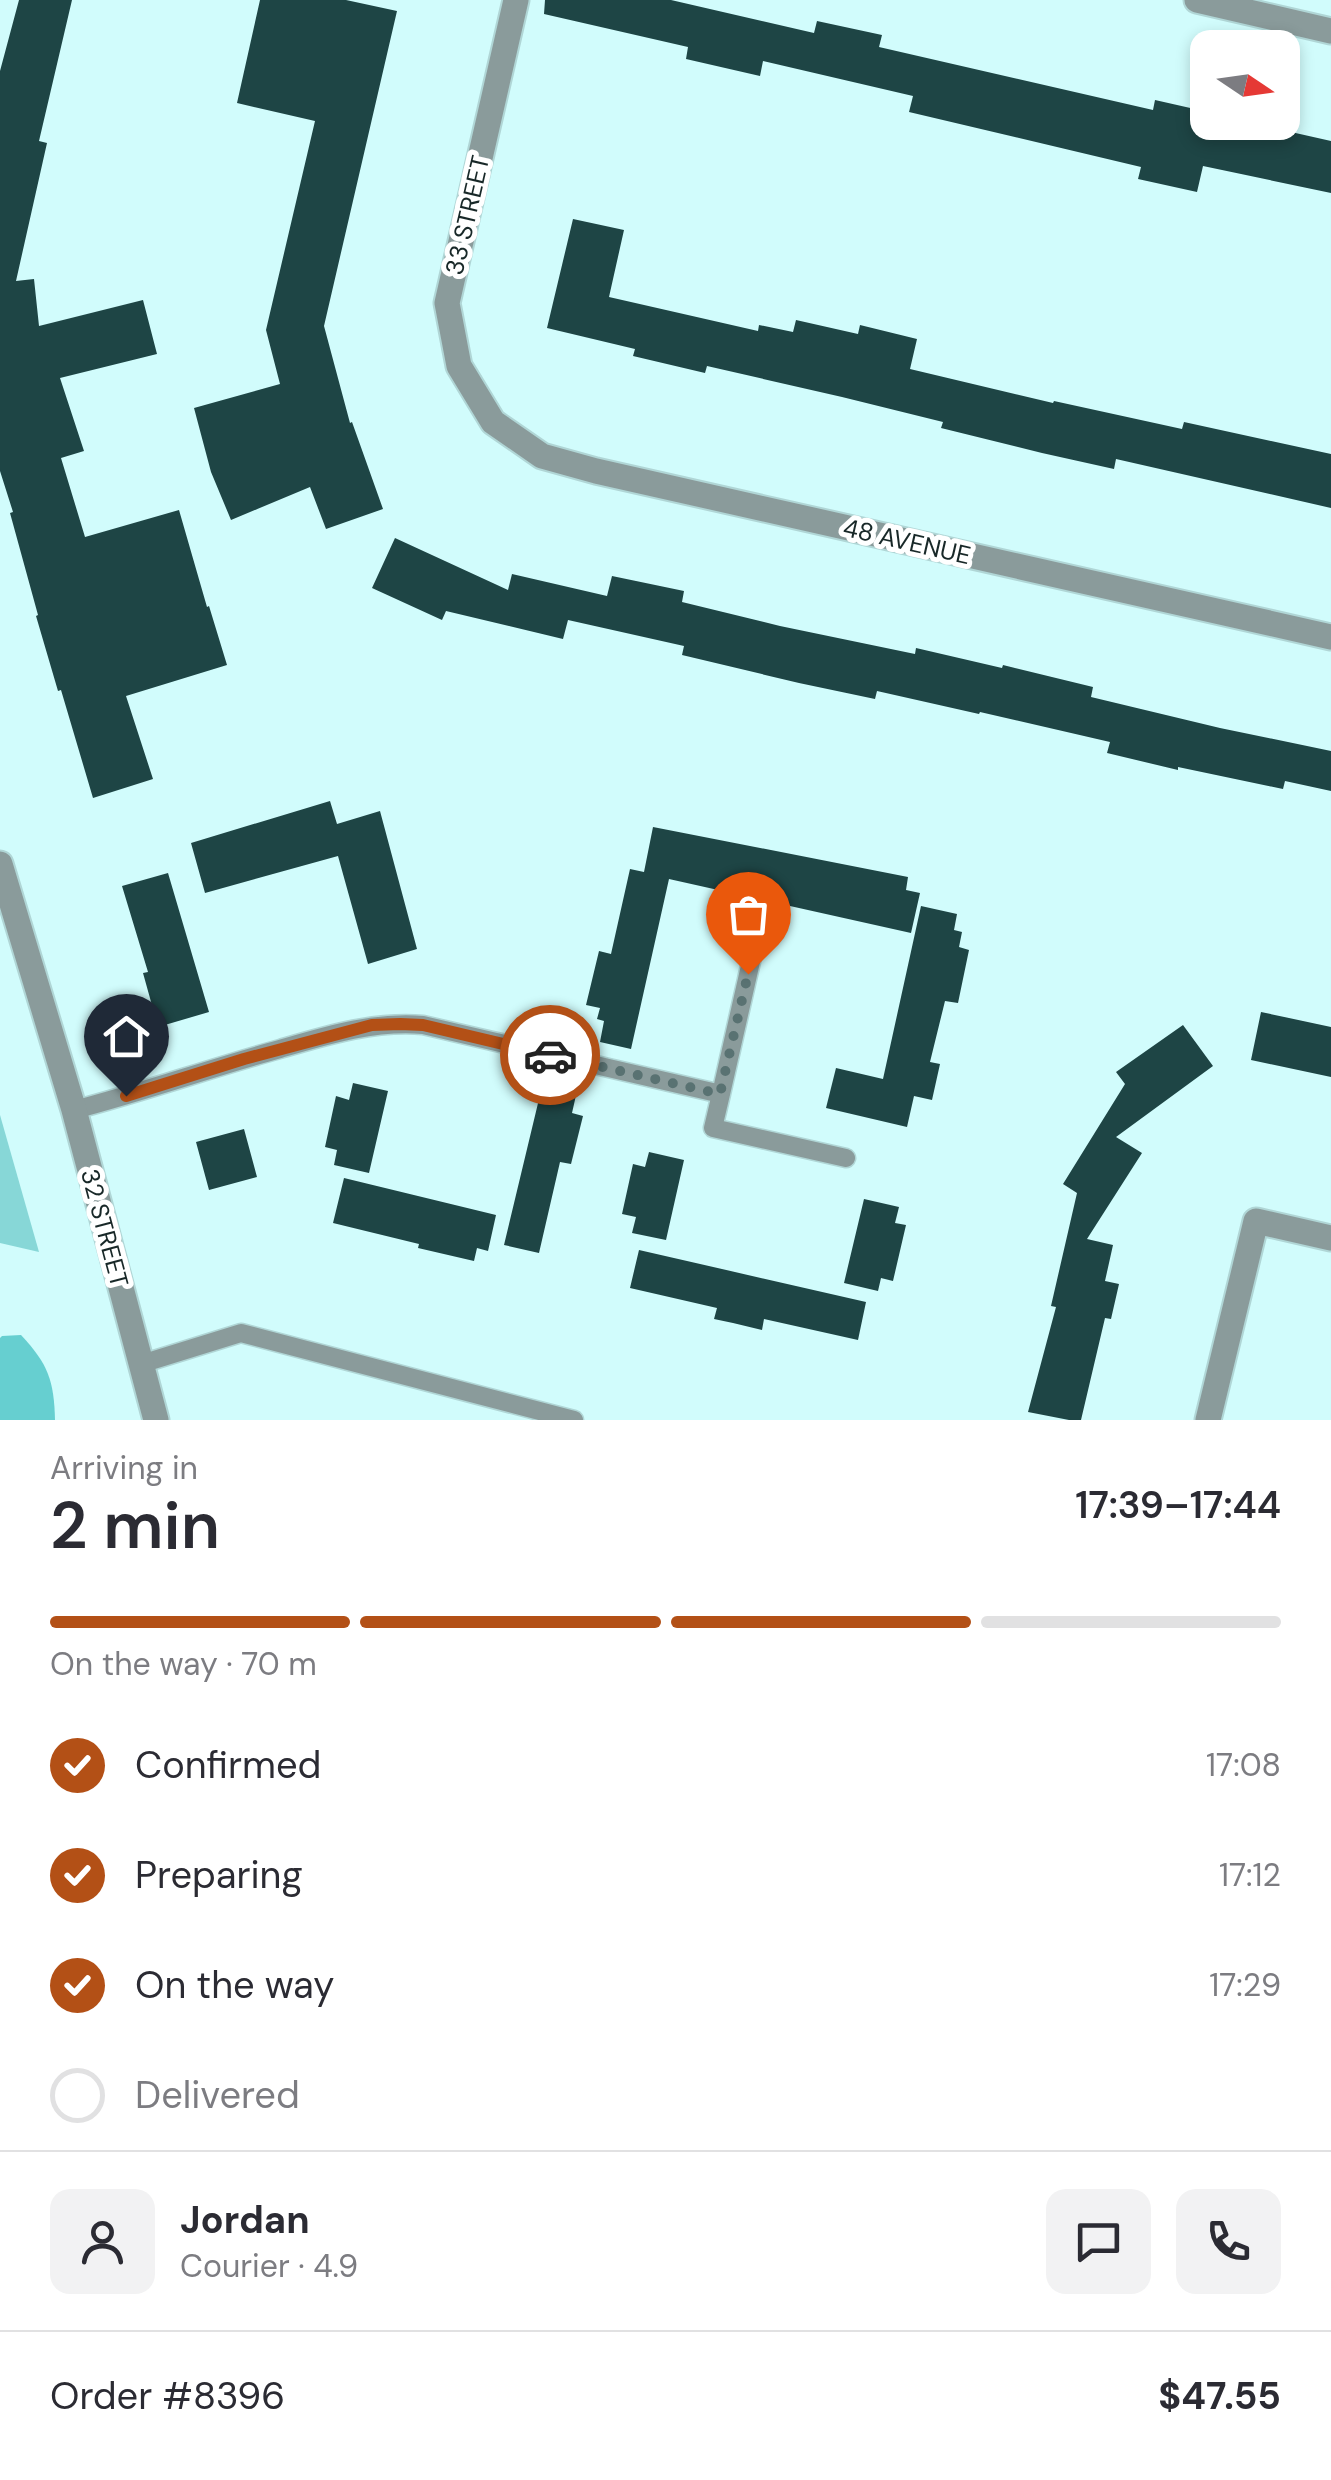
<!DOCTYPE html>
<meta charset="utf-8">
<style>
:root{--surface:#fff;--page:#f2f2f3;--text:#2b2b33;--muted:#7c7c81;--line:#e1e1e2;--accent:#b35016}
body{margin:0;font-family:"DM Sans",sans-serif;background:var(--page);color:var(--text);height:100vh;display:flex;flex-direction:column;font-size:38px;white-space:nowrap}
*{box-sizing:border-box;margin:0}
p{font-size:32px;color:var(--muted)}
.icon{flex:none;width:55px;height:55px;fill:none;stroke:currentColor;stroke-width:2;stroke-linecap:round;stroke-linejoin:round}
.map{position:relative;height:1420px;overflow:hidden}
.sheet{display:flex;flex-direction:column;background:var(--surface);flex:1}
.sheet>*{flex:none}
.needle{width:65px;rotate:103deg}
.fabs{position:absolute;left:1190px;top:30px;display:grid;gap:20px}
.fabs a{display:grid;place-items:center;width:110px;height:110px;border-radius:20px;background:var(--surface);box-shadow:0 5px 15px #0003;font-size:50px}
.pin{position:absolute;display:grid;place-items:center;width:85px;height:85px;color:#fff;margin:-102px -42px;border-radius:50% 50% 50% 0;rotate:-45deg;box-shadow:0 0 10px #0007}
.pin .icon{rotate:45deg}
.courier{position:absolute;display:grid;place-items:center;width:100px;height:100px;margin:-50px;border:8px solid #b35016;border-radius:50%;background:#fff;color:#222;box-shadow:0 2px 12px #0007}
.overview em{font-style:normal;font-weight:600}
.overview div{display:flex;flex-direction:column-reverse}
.overview{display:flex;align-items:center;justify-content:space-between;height:170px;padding:0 50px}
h1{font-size:65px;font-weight:600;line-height:75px}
.bar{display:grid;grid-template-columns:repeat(4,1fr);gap:15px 10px;align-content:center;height:120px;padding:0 50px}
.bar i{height:12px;border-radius:8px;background:var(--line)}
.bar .selected{background:var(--accent)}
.bar p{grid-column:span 4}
.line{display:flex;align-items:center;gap:25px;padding:0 50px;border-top:2px solid var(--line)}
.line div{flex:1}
.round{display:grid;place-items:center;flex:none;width:105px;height:105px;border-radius:20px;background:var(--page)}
ol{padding:0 50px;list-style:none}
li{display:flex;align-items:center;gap:30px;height:110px}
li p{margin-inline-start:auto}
li .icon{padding:10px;border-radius:50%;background:var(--accent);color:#fff;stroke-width:4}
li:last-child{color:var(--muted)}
li i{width:55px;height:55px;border:5px solid var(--line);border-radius:50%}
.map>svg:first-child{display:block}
.green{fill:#87d7d7}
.forest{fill:#66cfd0}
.building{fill:#1e4545}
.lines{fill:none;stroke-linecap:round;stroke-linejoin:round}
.service-casing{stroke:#b0d6d6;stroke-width:21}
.minor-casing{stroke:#b0d6d6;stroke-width:29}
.tertiary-casing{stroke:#b0d6d6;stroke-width:29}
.service{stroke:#8a9b9b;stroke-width:18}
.minor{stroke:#8a9b9b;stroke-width:25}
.tertiary{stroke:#8a9b9b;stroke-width:25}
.done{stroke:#597272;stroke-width:10;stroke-dasharray:0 18}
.route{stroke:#b35016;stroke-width:12}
.labels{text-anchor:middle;stroke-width:10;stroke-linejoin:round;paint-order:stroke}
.street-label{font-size:25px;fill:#182828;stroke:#fff}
</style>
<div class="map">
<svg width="1331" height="1420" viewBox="0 0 1331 1420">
<rect width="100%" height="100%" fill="#d1fcfc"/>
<path class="green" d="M 0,1115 L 39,1252 L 0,1243 Z"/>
<path class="forest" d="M 21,1335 C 48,1364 54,1380 55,1420 L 0,1420 L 0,1338 L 2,1336 Z"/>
<path class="building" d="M 19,0 L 72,0 L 39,141 L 47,143 L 16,281 L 34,279 L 39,326 L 143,300 L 157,354 L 60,378 L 84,451 L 61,458 L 85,537 L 179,510 L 207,607 L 209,606 L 227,665 L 126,696 L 153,779 L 93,798 L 61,690 L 58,691 L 36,616 L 38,615 L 10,513 L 13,512 L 0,471 L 0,71 Z
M 260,0 L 346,0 L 397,11 L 324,326 L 350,423 L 352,422 L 383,509 L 326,529 L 310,487 L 231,520 L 211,472 L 194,408 L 280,384 L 266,330 L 315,121 L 237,103 Z
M 545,0 L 671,0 L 814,33 L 817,21 L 882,35 L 879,47 L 1153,110 L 1155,100 L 1208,112 L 1208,122 L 1247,122 L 1331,141 L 1331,193 L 1203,166 L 1197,192 L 1138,179 L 1141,167 L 909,112 L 913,96 L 763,61 L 760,76 L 686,59 L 688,47 L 544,14 Z
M 573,219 L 624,230 L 609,297 L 758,331 L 759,325 L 793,332 L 796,320 L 858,334 L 860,325 L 917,339 L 910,369 L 1053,403 L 1054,401 L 1182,429 L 1184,422 L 1331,454 L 1331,508 L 1116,459 L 1114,469 L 1042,453 L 941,428 L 943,422 L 842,397 L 707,366 L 705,373 L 633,356 L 635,349 L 547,328 Z
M 395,538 L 508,590 L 512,574 L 607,596 L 612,576 L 684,591 L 682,602 L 780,626 L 915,654 L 916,648 L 1002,668 L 1003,665 L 1093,687 L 1091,697 L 1220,728 L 1331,751 L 1331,791 L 1285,781 L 1283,789 L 1178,767 L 1178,770 L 1107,753 L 1110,742 L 980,712 L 979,714 L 877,691 L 875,699 L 799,683 L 682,655 L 684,646 L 568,620 L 563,639 L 446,611 L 442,620 L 372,588 Z
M 330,801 L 337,824 L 380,811 L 417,949 L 368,964 L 338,856 L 205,893 L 191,843 Z
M 653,827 L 908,877 L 906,890 L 920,893 L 911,933 L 669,879 L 631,1049 L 600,1042 L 604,1021 L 597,1019 L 600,1008 L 586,1005 L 599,951 L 611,954 L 630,869 L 644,872 Z
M 168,873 L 209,1012 L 158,1027 L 143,973 L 148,972 L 122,886 Z
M 921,906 L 957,914 L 954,930 L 962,932 L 959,947 L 969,950 L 958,1003 L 945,1001 L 930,1062 L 940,1064 L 932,1100 L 914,1096 L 907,1127 L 826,1108 L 836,1068 L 883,1079 Z
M 1261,1012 L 1331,1027 L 1331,1077 L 1251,1060 Z
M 1183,1025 L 1213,1066 L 1116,1137 L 1142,1153 L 1087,1239 L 1113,1245 L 1105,1281 L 1119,1284 L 1111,1319 L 1105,1318 L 1081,1420 L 1069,1420 L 1028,1412 L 1056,1307 L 1051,1306 L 1077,1193 L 1063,1184 L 1125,1084 L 1116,1072 Z
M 545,1074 L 579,1082 L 572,1113 L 583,1116 L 571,1164 L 560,1162 L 539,1253 L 504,1245 Z
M 353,1083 L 388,1091 L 369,1173 L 334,1165 L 337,1150 L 325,1147 L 336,1096 L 349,1100 Z
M 244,1129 L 257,1177 L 209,1190 L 196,1142 Z
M 649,1152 L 684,1160 L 666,1240 L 632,1233 L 636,1217 L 622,1214 L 633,1164 L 645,1167 Z
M 344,1178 L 496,1215 L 488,1251 L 477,1248 L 474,1261 L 418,1248 L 419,1244 L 333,1223 Z
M 864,1199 L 899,1207 L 895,1223 L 906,1225 L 893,1281 L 881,1278 L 878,1291 L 844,1283 Z
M 639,1250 L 866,1302 L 858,1340 L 764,1319 L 762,1330 L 733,1323 L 714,1319 L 717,1308 L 630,1288 Z"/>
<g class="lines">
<defs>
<path id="service" d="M 721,1094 L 713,1128 L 846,1158
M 74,1110 C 143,1092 211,1068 280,1049 C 328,1035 373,1021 423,1025 L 721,1094 L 755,944
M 141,1364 L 241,1333 L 574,1420"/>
<path id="minor" d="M 516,0 L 447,303 L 459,366 L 493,422 L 542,456 L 596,471 L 1331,637
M 1208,1420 L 1256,1221 L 1331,1238"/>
<path id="tertiary" d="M 1197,0 L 1331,31
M 0,864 L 74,1110 L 156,1420"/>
</defs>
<use href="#service" class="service-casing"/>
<use href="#minor" class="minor-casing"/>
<use href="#tertiary" class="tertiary-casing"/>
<use href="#service" class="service"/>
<use href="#minor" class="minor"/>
<use href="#tertiary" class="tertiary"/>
</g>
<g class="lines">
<path class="done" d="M 550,1055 L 720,1094 L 748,974"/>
<path class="route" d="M 126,1096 L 244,1059 L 372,1025 L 400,1024 L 423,1025 L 550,1055"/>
</g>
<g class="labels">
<g class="street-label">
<text transform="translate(467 215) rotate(-77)" y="9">33 STREET</text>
<text transform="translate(907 541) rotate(13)" y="9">48 AVENUE</text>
<text transform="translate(105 1228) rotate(75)" y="9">32 STREET</text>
</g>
</g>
</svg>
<div class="fabs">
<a><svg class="needle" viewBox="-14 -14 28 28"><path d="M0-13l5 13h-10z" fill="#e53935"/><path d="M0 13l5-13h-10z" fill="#7c7c81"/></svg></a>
</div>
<div class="pin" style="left:748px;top:974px;background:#ea580c"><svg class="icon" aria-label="bag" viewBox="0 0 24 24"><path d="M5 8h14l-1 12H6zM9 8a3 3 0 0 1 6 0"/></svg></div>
<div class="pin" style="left:126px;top:1096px;background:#1f2937"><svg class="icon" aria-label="home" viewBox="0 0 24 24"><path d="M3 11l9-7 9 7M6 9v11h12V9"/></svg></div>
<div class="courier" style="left:550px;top:1055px"><svg class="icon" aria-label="car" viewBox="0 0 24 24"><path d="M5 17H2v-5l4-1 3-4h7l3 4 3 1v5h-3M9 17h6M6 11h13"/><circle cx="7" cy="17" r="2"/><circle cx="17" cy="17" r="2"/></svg></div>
</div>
<section class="sheet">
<div class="overview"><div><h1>2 min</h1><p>Arriving in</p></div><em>17:39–17:44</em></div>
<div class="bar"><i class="selected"></i><i class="selected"></i><i class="selected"></i><i></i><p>On the way · 70 m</p></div>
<ol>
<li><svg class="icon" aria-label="check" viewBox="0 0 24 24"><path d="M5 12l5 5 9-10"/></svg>Confirmed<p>17:08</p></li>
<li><svg class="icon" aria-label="check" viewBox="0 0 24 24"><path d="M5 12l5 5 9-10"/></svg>Preparing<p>17:12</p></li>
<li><svg class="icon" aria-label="check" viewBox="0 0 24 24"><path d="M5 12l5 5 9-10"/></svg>On the way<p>17:29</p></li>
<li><i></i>Delivered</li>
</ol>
<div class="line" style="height:180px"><a class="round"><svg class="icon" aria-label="person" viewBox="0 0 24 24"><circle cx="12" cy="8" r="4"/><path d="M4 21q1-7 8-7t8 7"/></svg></a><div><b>Jordan</b><p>Courier · 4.9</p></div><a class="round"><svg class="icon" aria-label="chat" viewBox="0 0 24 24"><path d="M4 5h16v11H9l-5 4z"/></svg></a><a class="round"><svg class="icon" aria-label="phone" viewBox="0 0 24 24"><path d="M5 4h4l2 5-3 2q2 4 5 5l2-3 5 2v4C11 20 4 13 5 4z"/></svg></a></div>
<div class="line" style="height:130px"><div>Order #8396</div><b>$47.55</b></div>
</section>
